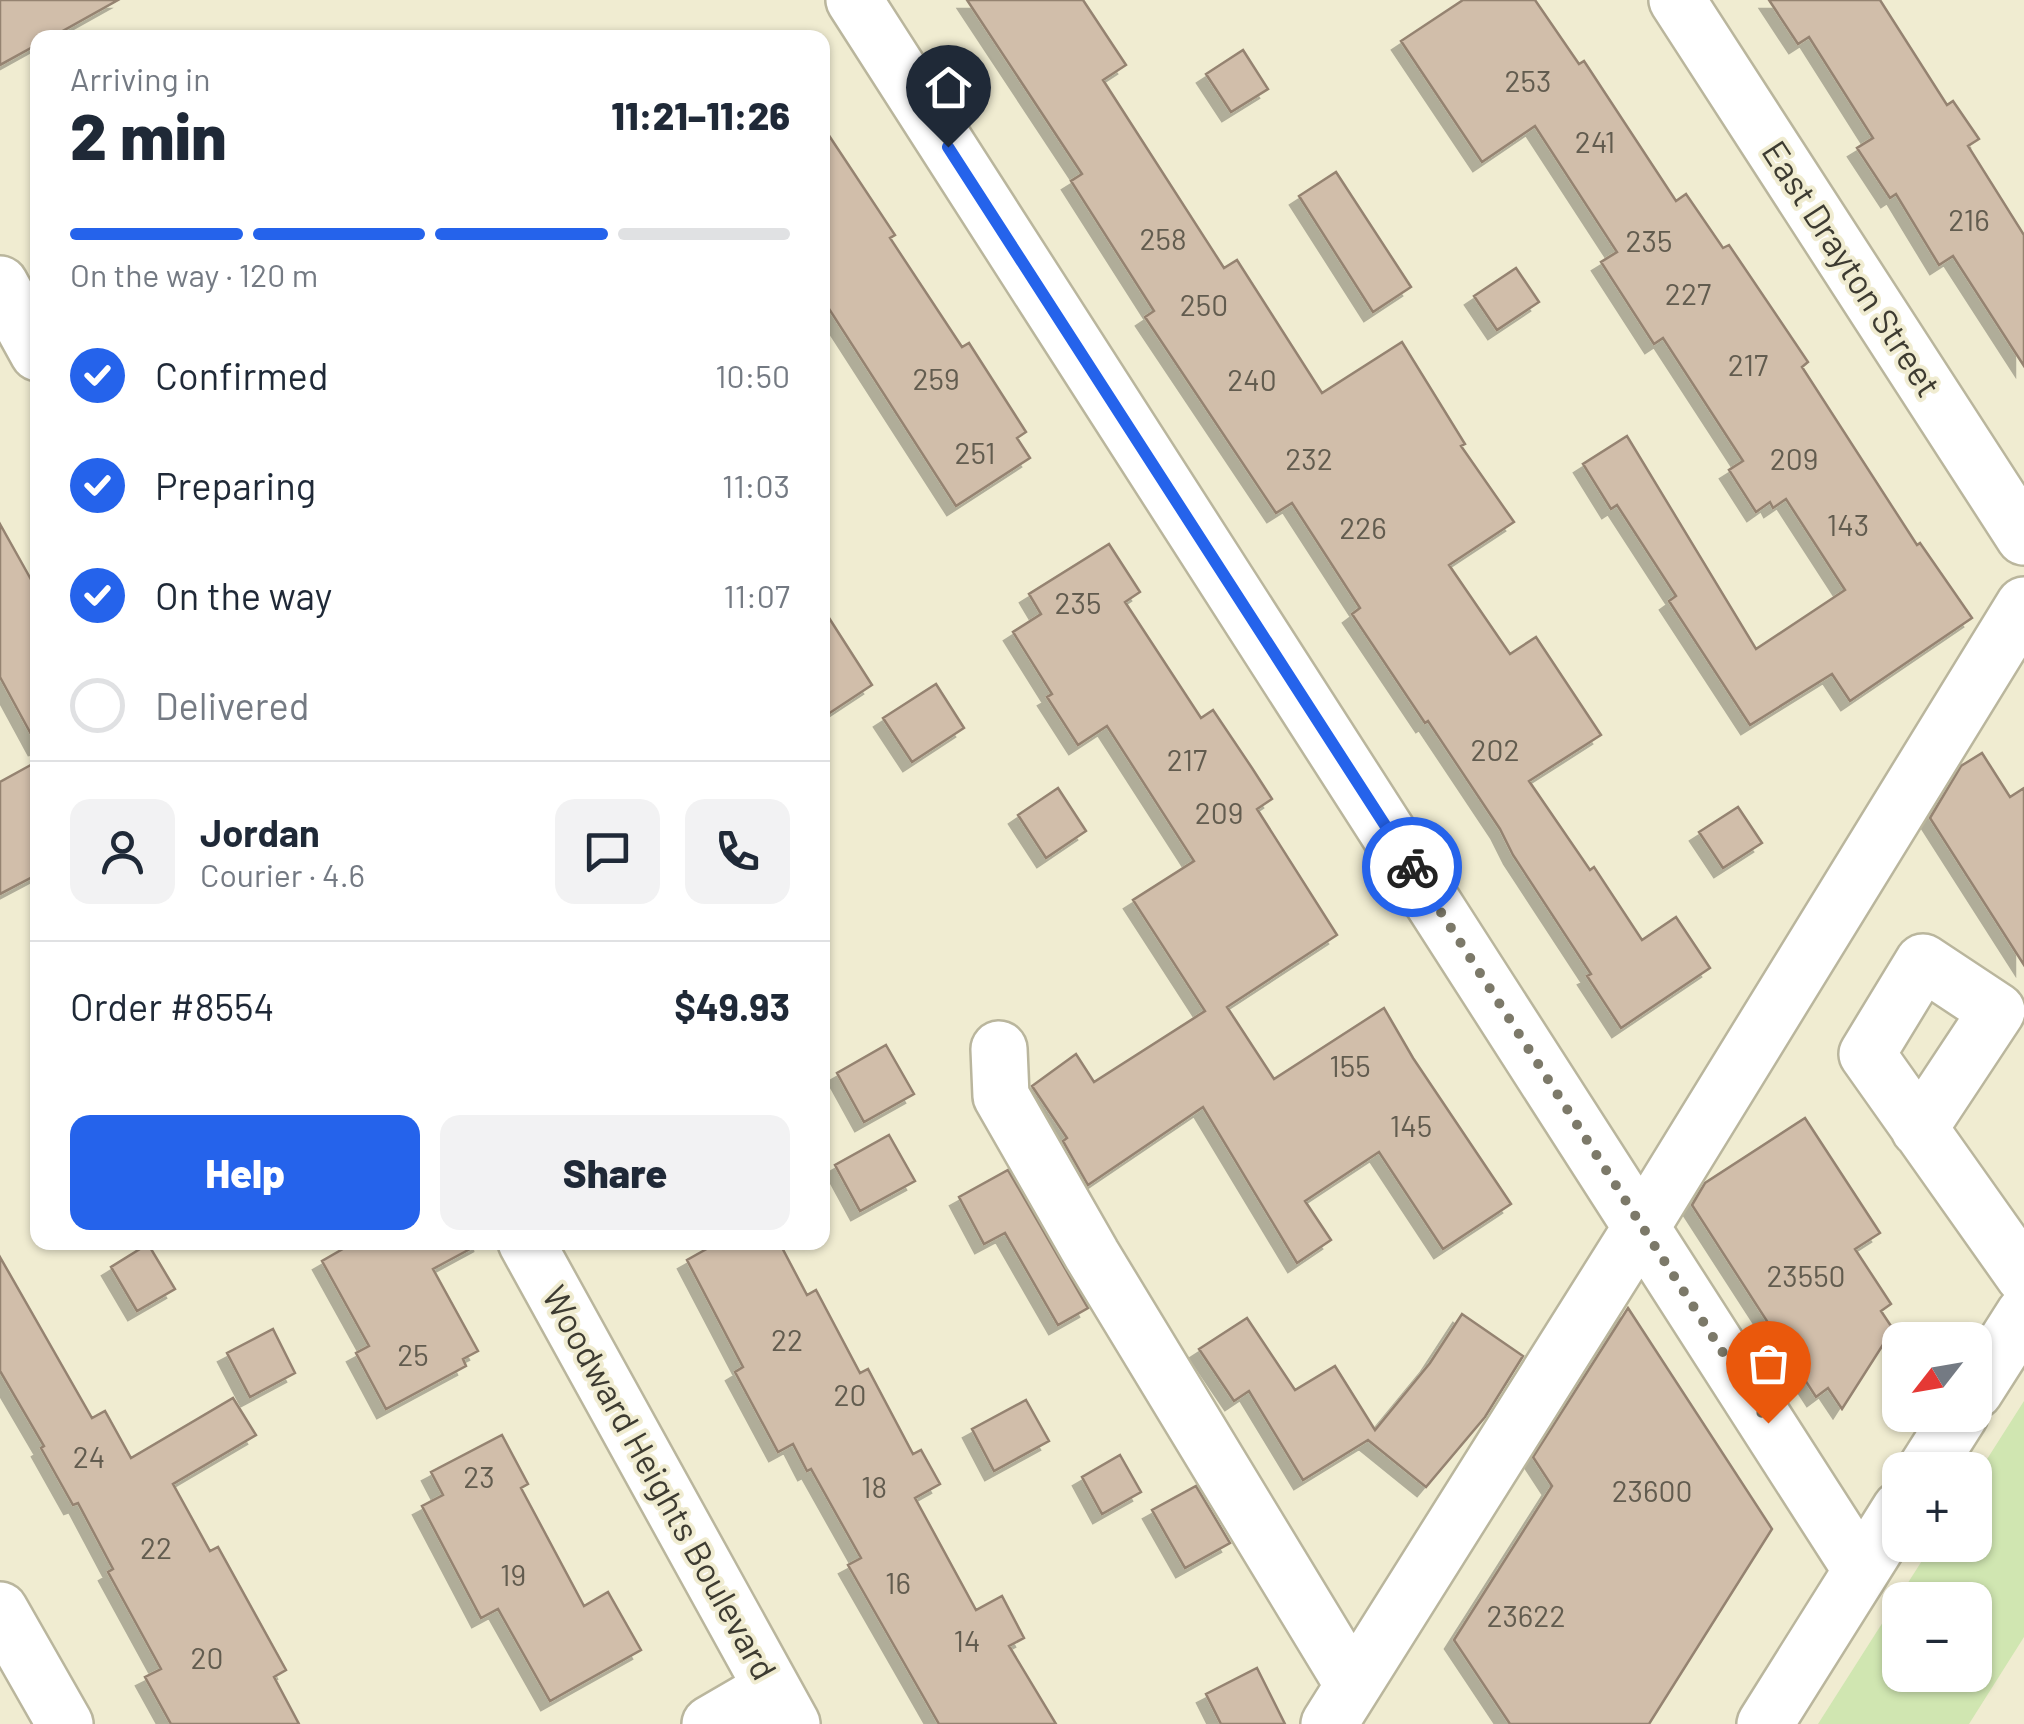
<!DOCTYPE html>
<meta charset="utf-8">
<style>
:root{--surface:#fff;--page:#f2f2f3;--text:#1f2937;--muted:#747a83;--line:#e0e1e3;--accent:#2563eb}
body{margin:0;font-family:Barlow,sans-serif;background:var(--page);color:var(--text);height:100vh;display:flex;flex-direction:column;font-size:38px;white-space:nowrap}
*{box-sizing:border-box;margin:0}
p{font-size:32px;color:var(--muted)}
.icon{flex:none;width:55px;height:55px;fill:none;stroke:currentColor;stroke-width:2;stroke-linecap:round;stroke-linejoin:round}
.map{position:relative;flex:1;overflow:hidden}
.side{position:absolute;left:30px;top:30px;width:800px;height:1220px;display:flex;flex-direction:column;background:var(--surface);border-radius:20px;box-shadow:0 2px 8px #0004}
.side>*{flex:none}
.needle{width:65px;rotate:239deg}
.fabs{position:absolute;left:1882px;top:1322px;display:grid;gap:20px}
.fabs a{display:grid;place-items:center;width:110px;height:110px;border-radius:20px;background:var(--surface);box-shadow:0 2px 8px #0004;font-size:50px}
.pin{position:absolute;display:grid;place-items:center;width:85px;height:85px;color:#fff;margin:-102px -42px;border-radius:50% 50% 50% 0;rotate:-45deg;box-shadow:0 0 10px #0007}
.pin .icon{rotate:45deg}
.courier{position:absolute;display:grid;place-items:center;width:100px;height:100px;margin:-50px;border:8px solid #2563eb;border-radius:50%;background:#fff;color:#222;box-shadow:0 2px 12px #0007}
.head em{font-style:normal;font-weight:800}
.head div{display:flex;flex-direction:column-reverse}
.head{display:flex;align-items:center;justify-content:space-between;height:170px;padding:0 40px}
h1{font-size:65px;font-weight:800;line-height:75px}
.bar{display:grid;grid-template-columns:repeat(4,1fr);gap:15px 10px;align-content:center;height:120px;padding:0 40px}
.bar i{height:12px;border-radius:8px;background:var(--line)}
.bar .selected{background:var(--accent)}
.bar p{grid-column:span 4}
.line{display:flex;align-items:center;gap:25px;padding:0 40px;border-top:2px solid var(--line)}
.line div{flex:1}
.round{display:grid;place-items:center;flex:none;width:105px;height:105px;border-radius:20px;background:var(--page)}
ol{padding:0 40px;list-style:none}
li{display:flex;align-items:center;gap:30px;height:110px}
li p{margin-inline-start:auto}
li .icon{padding:10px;border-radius:50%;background:var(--accent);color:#fff;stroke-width:4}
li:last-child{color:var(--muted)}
li i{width:55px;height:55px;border:5px solid var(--line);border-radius:50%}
.action{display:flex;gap:20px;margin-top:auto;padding:20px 40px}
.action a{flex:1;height:115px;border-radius:20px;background:var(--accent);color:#fff;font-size:40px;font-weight:800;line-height:115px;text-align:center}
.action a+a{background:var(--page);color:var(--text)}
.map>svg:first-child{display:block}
.green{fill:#d0e6b1;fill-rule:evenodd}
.building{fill:#d1beaa;stroke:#958371;stroke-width:2.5;filter:url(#shadow)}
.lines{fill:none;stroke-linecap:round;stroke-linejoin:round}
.minor-casing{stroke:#bab69d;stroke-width:60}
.major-casing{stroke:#bab69d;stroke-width:60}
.minor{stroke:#fff;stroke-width:55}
.major{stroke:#fff;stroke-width:55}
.done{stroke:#7c7969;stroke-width:10;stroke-dasharray:0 18}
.route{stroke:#2563eb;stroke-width:12}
.labels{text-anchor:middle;stroke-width:8;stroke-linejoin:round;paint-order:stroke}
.number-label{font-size:30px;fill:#625c4f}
.street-label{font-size:35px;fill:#3d3b31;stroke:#f0ecd1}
</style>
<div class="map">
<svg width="2024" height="1724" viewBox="0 0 2024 1724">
<defs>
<filter id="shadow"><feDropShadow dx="-9" dy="9" stdDeviation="0" flood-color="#0004"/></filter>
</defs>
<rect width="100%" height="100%" fill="#f0ecd1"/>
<path class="green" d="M 2024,1401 L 2024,1637 L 1969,1724 L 1818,1724 L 1932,1545 L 1975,1545 L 1975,1478 ZM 1900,1600 L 1975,1600 L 1975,1675 L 1900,1675 Z"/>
<path class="building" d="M 0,0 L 118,0 L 50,38 L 38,38 L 38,44 L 0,65 Z
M 967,0 L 1083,0 L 1126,65 L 1103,80 L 1224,268 L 1237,260 L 1322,393 L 1402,342 L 1465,444 L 1461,446 L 1514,522 L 1449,565 L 1510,654 L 1536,637 L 1601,735 L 1529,781 L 1590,870 L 1594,867 L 1642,940 L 1676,917 L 1710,968 L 1621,1028 L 1587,976 L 1591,974 L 1513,855 L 1500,829 L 1428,721 L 1425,723 L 1352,614 L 1360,608 L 1292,503 L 1276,513 L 1145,317 L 1154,311 L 1071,181 L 1082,174 Z
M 1463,0 L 1535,0 L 1579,64 L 1584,61 L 1676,201 L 1686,194 L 1723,248 L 1729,245 L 1808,362 L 1802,367 L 1917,545 L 1920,543 L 1972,618 L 1850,701 L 1832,674 L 1750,725 L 1669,601 L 1676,596 L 1617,505 L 1611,509 L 1583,464 L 1627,436 L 1756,649 L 1845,590 L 1786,499 L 1773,508 L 1770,502 L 1756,512 L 1729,470 L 1743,461 L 1663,338 L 1654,344 L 1601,262 L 1617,252 L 1535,126 L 1482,162 L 1401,41 Z
M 1769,0 L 1880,0 L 1947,105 L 1953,101 L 1979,139 L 1968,146 L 2024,235 L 2024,366 L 1953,256 L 1939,265 L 1896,194 L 1890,198 L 1857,148 L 1873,138 L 1809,37 L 1798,44 Z
M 1243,50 L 1268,89 L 1231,112 L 1206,74 Z
M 822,125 L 895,235 L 890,238 L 962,347 L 969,343 L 1026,432 L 1017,438 L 1030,458 L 956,506 L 822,298 Z
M 1336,172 L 1411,287 L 1373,312 L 1299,196 Z
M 1516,268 L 1539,302 L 1497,330 L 1474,296 Z
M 0,524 L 38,592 L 38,747 L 0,677 Z
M 1109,544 L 1140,592 L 1125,602 L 1201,718 L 1213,710 L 1252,768 L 1272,799 L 1257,809 L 1337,935 L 1227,1007 L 1274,1079 L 1384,1008 L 1413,1058 L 1511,1204 L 1443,1249 L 1379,1152 L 1305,1201 L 1331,1240 L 1297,1263 L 1203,1107 L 1088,1185 L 1063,1141 L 1067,1138 L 1032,1086 L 1076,1054 L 1094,1082 L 1205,1011 L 1133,900 L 1194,861 L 1107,726 L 1078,745 L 1047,697 L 1052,694 L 1013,632 L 1041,614 L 1029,594 Z
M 822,607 L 872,685 L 822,718 Z
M 936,684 L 964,728 L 912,762 L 883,718 Z
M 1982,753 L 2010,797 L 2024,788 L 2024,965 L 1930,818 L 1961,766 Z
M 38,761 L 38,874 L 0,894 L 0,782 Z
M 1058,788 L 1086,831 L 1046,858 L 1018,815 Z
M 1738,807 L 1762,843 L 1723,868 L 1699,832 Z
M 886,1045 L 914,1094 L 864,1122 L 837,1073 Z
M 1805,1118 L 1880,1233 L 1855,1249 L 1891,1304 L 1881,1311 L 1893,1329 L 1842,1409 L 1828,1388 L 1816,1397 L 1692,1205 L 1705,1183 Z
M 889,1135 L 915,1181 L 860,1211 L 835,1165 Z
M 1008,1170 L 1088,1308 L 1058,1325 L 1005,1233 L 984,1244 L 959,1197 Z
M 355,1242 L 483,1242 L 433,1269 L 478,1351 L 463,1359 L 466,1366 L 386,1409 L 356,1353 L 369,1346 L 322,1261 Z
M 719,1242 L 779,1242 L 807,1295 L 816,1290 L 860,1373 L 868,1369 L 913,1454 L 921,1450 L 940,1484 L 915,1498 L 976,1610 L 1002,1596 L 1024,1638 L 1009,1646 L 1056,1724 L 939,1724 L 848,1565 L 861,1558 L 811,1469 L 807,1471 L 793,1444 L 778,1452 L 735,1372 L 743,1367 L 687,1260 Z
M 148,1244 L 175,1289 L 137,1311 L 111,1267 Z
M 0,1257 L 92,1418 L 105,1411 L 131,1458 L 233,1398 L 256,1435 L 173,1484 L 210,1551 L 218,1547 L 286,1670 L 274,1677 L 299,1724 L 171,1724 L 145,1677 L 161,1669 L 108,1572 L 113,1569 L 78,1503 L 73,1505 L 41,1448 L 44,1446 L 0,1371 Z
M 1628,1308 L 1772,1529 L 1649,1724 L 1510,1724 L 1454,1640 L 1552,1486 L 1533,1457 Z
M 1462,1314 L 1523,1356 L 1485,1417 L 1426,1487 L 1368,1440 L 1303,1480 L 1249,1391 L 1234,1401 L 1199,1349 L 1247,1318 L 1295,1390 L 1335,1366 L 1375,1430 L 1430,1363 Z
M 273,1329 L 295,1373 L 250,1397 L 227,1353 Z
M 1026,1400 L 1049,1441 L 994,1471 L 972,1429 Z
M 502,1435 L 528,1484 L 521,1488 L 584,1606 L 608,1592 L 641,1650 L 550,1701 L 498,1609 L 481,1618 L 422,1506 L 443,1495 L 431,1472 Z
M 1120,1455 L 1141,1492 L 1102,1514 L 1082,1477 Z
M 1196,1486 L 1230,1543 L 1185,1568 L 1152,1510 Z
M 1257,1668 L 1285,1724 L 1221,1724 L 1206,1694 Z"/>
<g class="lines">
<defs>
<path id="minor" d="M 854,0 L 1861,1570
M 1677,0 L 2024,537
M 0,284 L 38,353
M 999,1049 L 1001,1096 L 1092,1255 L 1353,1685
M 1919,1129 L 1997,1011 L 1923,962 L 1867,1054 L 2024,1276
M 526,1242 L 792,1724
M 0,1610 L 65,1724
M 710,1724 L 772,1688
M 1329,1724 L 1642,1226 L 2024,605"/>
<path id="major" d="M 1975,1391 L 2024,1314
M 1925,1470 L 1960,1415
M 1765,1724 L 1900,1509"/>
</defs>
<use href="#minor" class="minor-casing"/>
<use href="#major" class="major-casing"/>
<use href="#minor" class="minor"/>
<use href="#major" class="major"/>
</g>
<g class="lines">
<path class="done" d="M 1412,867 L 1768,1423"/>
<path class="route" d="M 948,147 L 1412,867"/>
</g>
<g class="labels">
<g class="number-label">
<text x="1528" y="92">253</text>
<text x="1595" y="153">241</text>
<text x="1969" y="231">216</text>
<text x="1163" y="250">258</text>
<text x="1649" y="252">235</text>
<text x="1688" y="305">227</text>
<text x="1204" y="316">250</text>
<text x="1748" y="376">217</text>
<text x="936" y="390">259</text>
<text x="1252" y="391">240</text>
<text x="975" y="464">251</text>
<text x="1309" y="470">232</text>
<text x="1794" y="470">209</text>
<text x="1848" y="536">143</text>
<text x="1363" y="539">226</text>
<text x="1078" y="614">235</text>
<text x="1495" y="761">202</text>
<text x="1187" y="771">217</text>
<text x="1219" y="824">209</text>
<text x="1350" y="1077">155</text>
<text x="1411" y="1137">145</text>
<text x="1806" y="1287">23550</text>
<text x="787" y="1351">22</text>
<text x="413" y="1366">25</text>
<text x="850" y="1406">20</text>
<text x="89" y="1468">24</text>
<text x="479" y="1488">23</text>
<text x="874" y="1498">18</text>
<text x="1652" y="1502">23600</text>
<text x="156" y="1559">22</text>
<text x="513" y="1586">19</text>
<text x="898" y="1594">16</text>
<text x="1526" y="1627">23622</text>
<text x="967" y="1652">14</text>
<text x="207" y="1669">20</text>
</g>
<g class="street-label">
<text transform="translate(1851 269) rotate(57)" y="12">East Drayton Street</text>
<text transform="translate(659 1483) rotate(61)" y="12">Woodward Heights Boulevard</text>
</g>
</g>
</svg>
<div class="fabs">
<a><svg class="needle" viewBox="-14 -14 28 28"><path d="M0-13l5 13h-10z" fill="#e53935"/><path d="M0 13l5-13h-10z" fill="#747a83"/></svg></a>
<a>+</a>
<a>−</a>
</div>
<div class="pin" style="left:1768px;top:1423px;background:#ea580c"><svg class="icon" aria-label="bag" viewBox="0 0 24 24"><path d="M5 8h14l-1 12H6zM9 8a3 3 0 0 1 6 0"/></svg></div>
<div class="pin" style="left:948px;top:147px;background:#1f2937"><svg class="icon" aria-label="home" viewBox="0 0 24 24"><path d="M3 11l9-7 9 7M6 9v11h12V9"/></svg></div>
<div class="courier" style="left:1412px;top:867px"><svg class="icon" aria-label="bike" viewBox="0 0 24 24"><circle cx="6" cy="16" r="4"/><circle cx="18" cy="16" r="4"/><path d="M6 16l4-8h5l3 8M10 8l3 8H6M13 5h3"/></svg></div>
<section class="side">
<div class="head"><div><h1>2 min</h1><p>Arriving in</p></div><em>11:21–11:26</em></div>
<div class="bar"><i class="selected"></i><i class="selected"></i><i class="selected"></i><i></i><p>On the way · 120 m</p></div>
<ol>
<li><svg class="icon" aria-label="check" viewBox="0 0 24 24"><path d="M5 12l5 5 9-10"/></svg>Confirmed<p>10:50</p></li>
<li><svg class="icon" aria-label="check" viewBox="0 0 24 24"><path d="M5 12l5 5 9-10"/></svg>Preparing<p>11:03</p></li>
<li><svg class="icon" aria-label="check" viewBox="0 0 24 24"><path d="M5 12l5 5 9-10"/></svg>On the way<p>11:07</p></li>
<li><i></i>Delivered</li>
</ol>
<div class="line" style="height:180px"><a class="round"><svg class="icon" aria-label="person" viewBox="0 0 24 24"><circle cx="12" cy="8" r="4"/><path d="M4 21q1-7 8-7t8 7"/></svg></a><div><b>Jordan</b><p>Courier · 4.6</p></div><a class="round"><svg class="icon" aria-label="chat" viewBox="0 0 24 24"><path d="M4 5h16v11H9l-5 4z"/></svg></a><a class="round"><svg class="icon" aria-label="phone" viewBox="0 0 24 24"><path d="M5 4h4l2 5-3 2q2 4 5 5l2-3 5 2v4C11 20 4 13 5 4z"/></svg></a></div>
<div class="line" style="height:130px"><div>Order #8554</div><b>$49.93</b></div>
<div class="action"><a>Help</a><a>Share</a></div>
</section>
</div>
